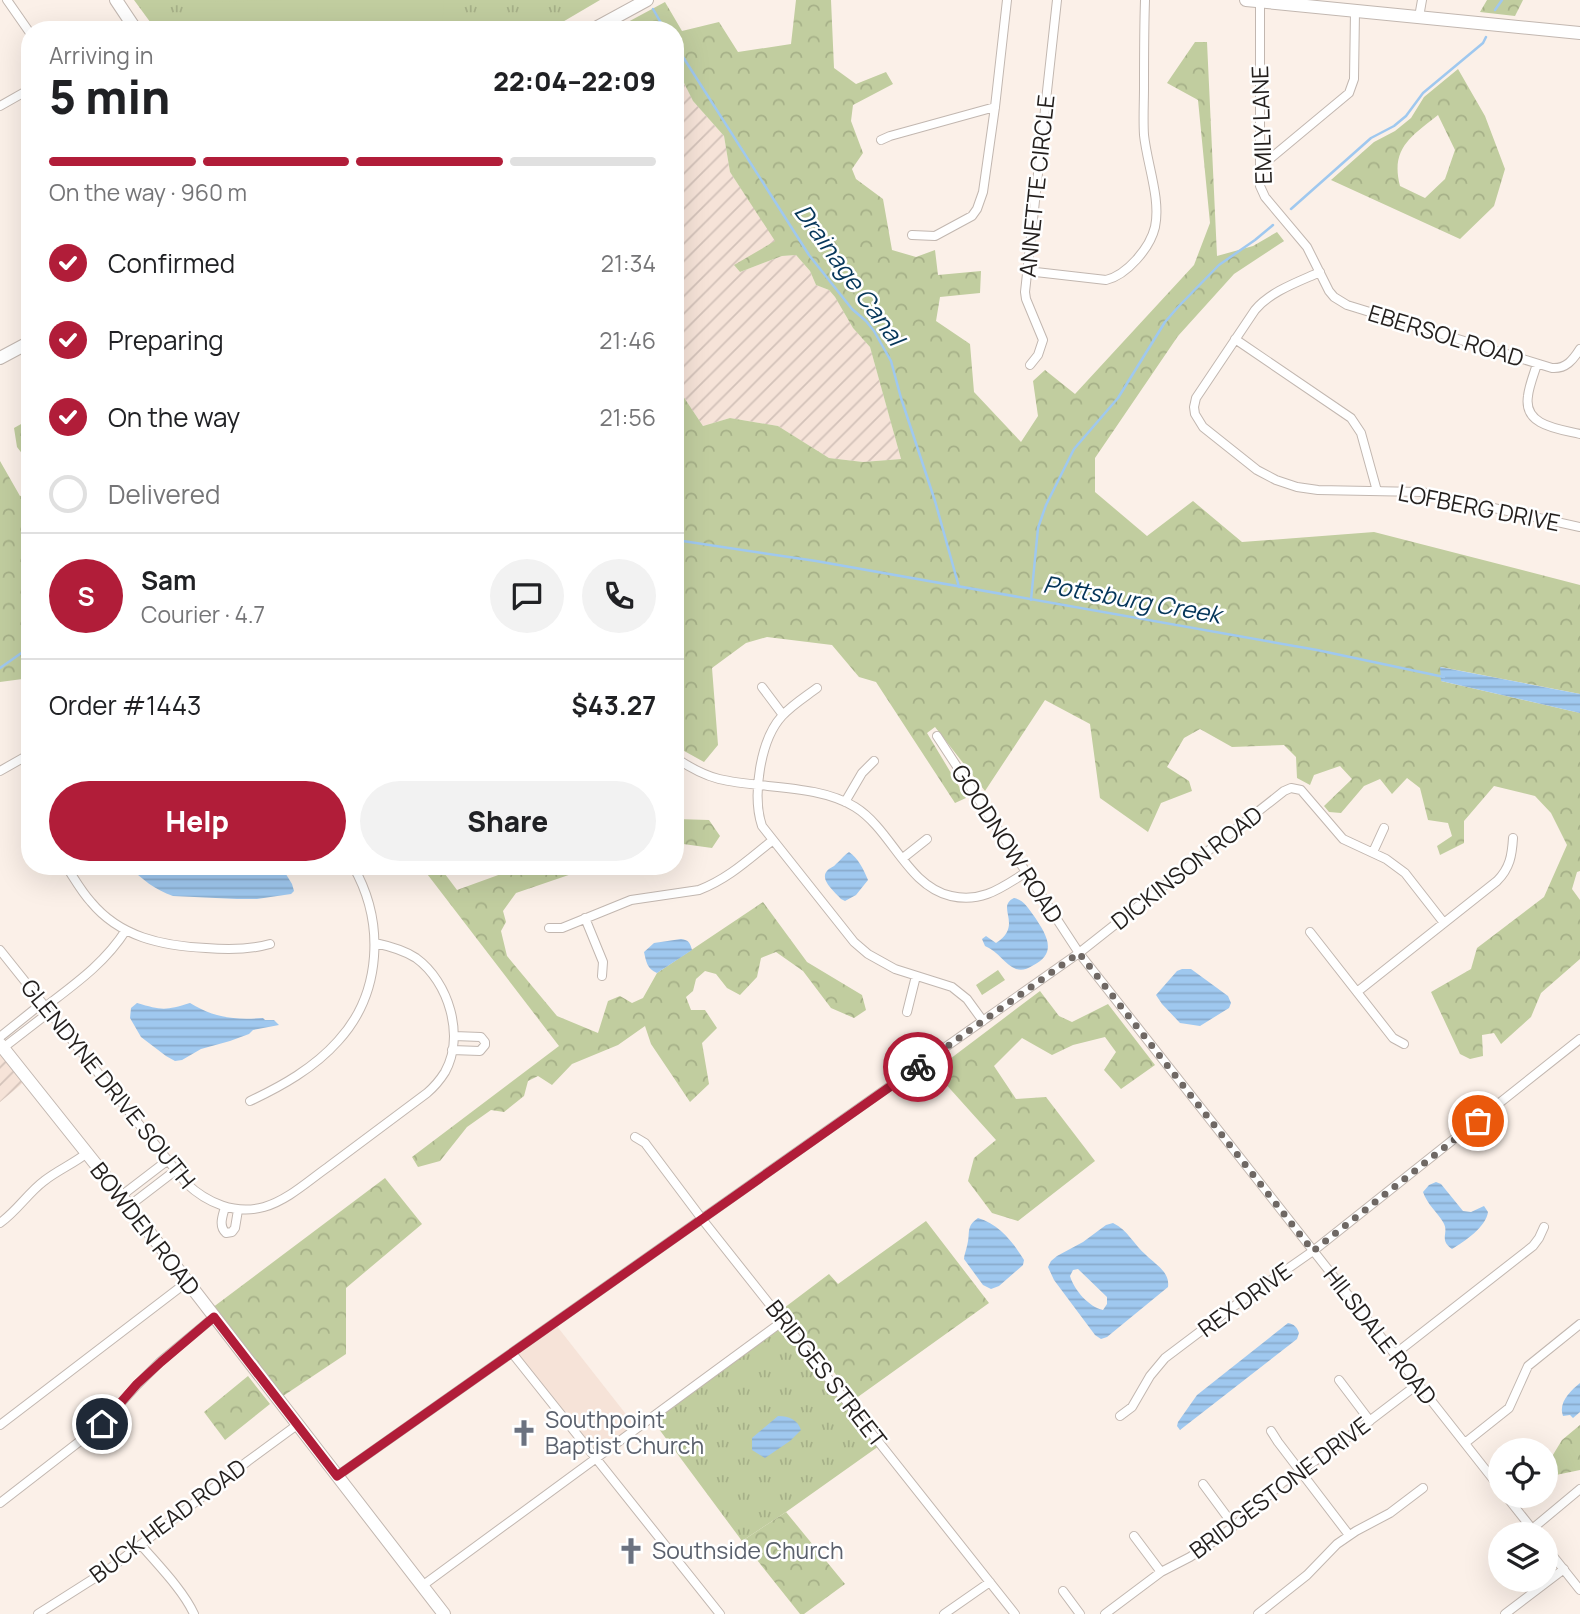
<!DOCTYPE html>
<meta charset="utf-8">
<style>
:root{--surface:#fff;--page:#f2f2f2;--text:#202124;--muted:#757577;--line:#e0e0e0;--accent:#b11d39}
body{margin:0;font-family:Manrope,sans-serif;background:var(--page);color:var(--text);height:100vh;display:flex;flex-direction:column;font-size:26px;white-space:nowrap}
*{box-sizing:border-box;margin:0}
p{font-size:23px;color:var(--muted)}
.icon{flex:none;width:38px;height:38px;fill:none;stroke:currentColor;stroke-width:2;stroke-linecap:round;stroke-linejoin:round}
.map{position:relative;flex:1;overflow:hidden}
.panel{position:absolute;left:21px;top:21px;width:663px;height:854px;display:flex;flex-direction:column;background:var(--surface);border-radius:28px;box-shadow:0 7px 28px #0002}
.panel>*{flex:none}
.tools{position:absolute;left:1488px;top:1438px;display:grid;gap:14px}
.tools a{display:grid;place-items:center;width:70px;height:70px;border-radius:50%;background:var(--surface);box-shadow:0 7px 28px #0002;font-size:35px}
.pin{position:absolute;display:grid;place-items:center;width:60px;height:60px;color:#fff;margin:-30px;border:4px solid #fff;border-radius:50%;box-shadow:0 2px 7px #0007}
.courier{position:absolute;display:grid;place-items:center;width:70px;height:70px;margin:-35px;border:5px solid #b11d39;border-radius:50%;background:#fff;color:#222;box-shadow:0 2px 9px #0007}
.summary em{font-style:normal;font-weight:800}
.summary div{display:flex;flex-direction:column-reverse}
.summary{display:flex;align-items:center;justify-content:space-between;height:119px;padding:0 28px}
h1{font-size:46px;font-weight:800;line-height:52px}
.bar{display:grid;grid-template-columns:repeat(4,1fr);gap:10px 7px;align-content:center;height:84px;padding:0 28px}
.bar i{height:9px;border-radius:5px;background:var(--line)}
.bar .current{background:var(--accent)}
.bar p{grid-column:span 4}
.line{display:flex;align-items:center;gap:18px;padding:0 28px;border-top:2px solid var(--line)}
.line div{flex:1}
.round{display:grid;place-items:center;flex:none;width:74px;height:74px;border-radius:37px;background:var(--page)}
ol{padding:0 28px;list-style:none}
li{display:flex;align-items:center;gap:21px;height:77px}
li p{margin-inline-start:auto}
li .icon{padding:7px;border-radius:50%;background:var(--accent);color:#fff;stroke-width:4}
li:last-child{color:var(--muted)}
li i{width:38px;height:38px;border:4px solid var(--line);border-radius:50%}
.cta{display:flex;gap:14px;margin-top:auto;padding:14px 28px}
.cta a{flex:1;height:80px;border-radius:42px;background:var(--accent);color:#fff;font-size:28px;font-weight:800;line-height:80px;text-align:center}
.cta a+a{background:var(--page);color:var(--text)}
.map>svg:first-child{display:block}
.built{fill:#f6e3d8}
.industrial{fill:url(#industrial-furrows)}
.grass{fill:url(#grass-tufts)}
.forest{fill:url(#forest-crowns);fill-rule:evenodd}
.garden{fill:#c1cd9f}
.water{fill:url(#water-rules);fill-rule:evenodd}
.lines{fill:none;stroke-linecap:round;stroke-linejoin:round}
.stream{stroke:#9fc8ef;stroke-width:2.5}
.street-casing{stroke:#c2b7b0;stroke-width:10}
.secondary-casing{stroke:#c2b7b0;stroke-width:14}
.street{stroke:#fff;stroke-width:8}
.secondary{stroke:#fff;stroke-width:12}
.done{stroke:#6f6864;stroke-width:7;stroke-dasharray:0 12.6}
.route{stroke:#b11d39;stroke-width:9}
.labels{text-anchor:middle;stroke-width:5;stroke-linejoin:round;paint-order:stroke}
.street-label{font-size:23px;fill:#231f1d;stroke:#fff}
.worship-label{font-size:23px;fill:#5b616d;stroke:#fff;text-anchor:start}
.water-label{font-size:24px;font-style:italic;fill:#05365a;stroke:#fff}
</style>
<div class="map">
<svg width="1580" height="1614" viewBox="0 0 1580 1614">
<defs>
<pattern id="industrial-furrows" width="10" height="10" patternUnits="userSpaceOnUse" patternTransform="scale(1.75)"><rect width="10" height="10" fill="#f6e3d8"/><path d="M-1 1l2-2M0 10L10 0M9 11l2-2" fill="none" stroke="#d3c2b9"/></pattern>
<pattern id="grass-tufts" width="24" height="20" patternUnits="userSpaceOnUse" patternTransform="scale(1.75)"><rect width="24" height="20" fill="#c1cd9f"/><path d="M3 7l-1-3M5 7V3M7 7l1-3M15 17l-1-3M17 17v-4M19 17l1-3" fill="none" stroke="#a6b088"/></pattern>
<pattern id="forest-crowns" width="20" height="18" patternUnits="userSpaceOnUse" patternTransform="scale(1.75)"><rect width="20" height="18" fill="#c1cd9f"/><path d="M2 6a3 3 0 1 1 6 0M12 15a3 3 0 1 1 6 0" fill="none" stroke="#a6b088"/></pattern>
<pattern id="water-rules" width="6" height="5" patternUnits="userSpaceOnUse" patternTransform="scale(1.75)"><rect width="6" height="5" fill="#9fc8ef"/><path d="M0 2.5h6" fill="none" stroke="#89abcc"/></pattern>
</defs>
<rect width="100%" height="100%" fill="#fbf0e8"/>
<path class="built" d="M 556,1325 L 636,1427 L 601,1452 L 594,1452 L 519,1356 L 520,1352 Z"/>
<path class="industrial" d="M 676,67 L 693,101 L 724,136 L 730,172 L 776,241 L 735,266 L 740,272 L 782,256 L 796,255 L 810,271 L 816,285 L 829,290 L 835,297 L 853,328 L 870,347 L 901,459 L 863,462 L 829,458 L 778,426 L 730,418 L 703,426 L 683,396 L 676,393 Z
M 0,1053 L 23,1083 L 0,1102 Z"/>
<path class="grass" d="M 134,0 L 600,0 L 549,30 L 156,30 Z
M 782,1327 L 787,1330 L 879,1446 L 786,1512 L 742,1541 L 653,1421 L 778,1328 Z"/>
<path class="forest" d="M 796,0 L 831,0 L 834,68 L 856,84 L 886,72 L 893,84 L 853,105 L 851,121 L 863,153 L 852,169 L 856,179 L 883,199 L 892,250 L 916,257 L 935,250 L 938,275 L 981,271 L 980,293 L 940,297 L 936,321 L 970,344 L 974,392 L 1021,442 L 1038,416 L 1033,381 L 1045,370 L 1075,394 L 1194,265 L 1210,223 L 1198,100 L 1167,83 L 1195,42 L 1207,42 L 1217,256 L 1253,246 L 1277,232 L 1284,241 L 1234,274 L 1178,336 L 1095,458 L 1095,492 L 1147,536 L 1193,501 L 1242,542 L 1374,532 L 1580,585 L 1580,694 L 1441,667 L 1441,681 L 1580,713 L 1580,871 L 1577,872 L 1572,889 L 1580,900 L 1580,959 L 1541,993 L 1531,1017 L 1501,1044 L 1494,1033 L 1482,1035 L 1483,1056 L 1470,1059 L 1460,1054 L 1431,992 L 1471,969 L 1477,948 L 1544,897 L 1567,845 L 1551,813 L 1535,796 L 1494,786 L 1464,821 L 1464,843 L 1440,855 L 1437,846 L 1452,836 L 1448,823 L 1428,820 L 1420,788 L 1407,778 L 1392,794 L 1380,779 L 1364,786 L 1341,813 L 1329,812 L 1324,806 L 1352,779 L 1340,766 L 1314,775 L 1310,785 L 1297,778 L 1296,757 L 1284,745 L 1232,747 L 1200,729 L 1184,738 L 1167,767 L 1189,781 L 1192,791 L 1161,803 L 1148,832 L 1100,798 L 1090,724 L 1045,700 L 985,791 L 935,727 L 927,733 L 966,798 L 955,803 L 876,682 L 859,677 L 832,645 L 767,637 L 746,643 L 712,668 L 718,745 L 704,762 L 677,747 L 681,695 L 676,689 L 676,393 L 683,396 L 703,426 L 730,418 L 778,426 L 829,458 L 863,462 L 901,459 L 870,347 L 853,328 L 835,297 L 829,290 L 816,285 L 810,271 L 796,255 L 782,256 L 740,272 L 734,265 L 775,241 L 730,172 L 724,136 L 693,101 L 676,67 L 676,30 L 613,30 L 665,2 L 682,31 L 719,22 L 738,52 L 791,44 Z
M 1487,0 L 1523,0 L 1515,16 L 1480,12 Z
M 1458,69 L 1485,116 L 1505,169 L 1494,206 L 1460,239 L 1331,180 L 1374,142 L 1395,131 L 1411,118 L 1424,97 ZM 1438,115 L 1455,150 L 1445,179 L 1425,198 L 1400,186 C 1390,148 1412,136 1438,115 Z
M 30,419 L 30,464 L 17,447 L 14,428 Z
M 0,461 L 20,496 L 30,493 L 30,678 L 0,682 Z
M 676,819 L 709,820 L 720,836 L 712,848 L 676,843 Z
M 421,866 L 439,866 L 457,890 L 523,866 L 595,866 L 516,893 L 503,911 L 506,922 L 501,931 L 507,956 L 557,1016 L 598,1033 L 608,1001 L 620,996 L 632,1003 L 643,998 L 657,973 L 763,902 L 807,962 L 862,995 L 866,1010 L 854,1018 L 831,1008 L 803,971 L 776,952 L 761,958 L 757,977 L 740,995 L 727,988 L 716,974 L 705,971 L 696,979 L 693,991 L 686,997 L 691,1010 L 705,1010 L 717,1028 L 702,1043 L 709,1084 L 690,1102 L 651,1044 L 645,1026 L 618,1045 L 572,1064 L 552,1085 L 538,1076 L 528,1081 L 524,1096 L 504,1112 L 491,1110 L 467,1127 L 440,1161 L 418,1167 L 412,1157 L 559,1046 Z
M 1040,991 L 1059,1016 L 1072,1022 L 1108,1004 L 1155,1065 L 1121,1089 L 1104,1070 L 1116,1052 L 1105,1037 L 1073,1045 L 1052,1055 L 1022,1038 L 994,1066 L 1016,1099 L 1046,1097 L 1095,1161 L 1018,1221 L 992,1213 L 968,1181 L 974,1158 L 996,1140 L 934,1071 Z
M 385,1178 L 422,1224 L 346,1288 L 346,1354 L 283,1396 L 212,1308 Z
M 926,1221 L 989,1303 L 855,1399 L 784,1308 L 829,1274 L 838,1284 Z
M 248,1376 L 270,1404 L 225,1440 L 204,1412 Z
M 1580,1425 L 1580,1470 L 1556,1475 L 1548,1463 L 1562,1440 Z
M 786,1512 L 845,1584 L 804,1614 L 800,1614 L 742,1541 Z"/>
<path class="garden" d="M 283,0 L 313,0 L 317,4 L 318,30 L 210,30 L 206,2 Z
M 338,0 L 444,0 L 442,30 L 335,30 L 335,3 Z
M 998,970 L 1005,980 L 982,995 L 976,985 Z"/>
<path class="water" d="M 1440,667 L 1580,694 L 1580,713 L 1441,681 Z
M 849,852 C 858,858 864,870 868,880 L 856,895 L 845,901 L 841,899 C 836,893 819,880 827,871 C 829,868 834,867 836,864 C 841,860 843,856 849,852 Z
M 128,866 L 227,866 L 235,868 L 236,866 L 281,866 L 292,884 L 294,891 L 291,894 L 257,899 L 237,899 L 173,896 C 155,890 142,879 128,866 Z
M 1014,898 C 1024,900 1028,908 1034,916 C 1046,934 1059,953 1032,966 C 1027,969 1022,971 1016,969 C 1005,965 999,952 985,946 L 982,939 L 986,936 L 996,943 C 1024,925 995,907 1014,898 Z
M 681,939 C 689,940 690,943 692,950 L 657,973 C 647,969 646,961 644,952 L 654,943 Z
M 1182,969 L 1191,969 L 1228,996 L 1231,1003 L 1229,1008 L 1200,1026 L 1180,1023 L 1162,1004 L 1156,995 L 1177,971 Z
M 137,1003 C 161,1010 165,1011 190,1003 C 215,1018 234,1020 263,1018 L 265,1020 L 274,1020 L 279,1025 L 253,1030 L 249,1034 L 230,1041 L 201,1049 L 182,1060 L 175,1061 L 166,1056 L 141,1037 L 130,1018 L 131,1008 Z
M 1436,1182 L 1441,1184 L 1463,1211 L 1471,1212 L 1484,1206 L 1488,1212 C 1486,1227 1465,1241 1452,1249 C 1438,1239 1450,1233 1443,1222 C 1437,1212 1427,1204 1423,1192 L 1429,1185 Z
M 978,1218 C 999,1224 1013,1242 1024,1260 L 1023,1265 L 999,1286 L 991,1289 L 983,1285 L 964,1259 C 964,1255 966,1251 967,1246 C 971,1233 965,1227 978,1218 Z
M 1113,1223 C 1128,1230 1134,1245 1146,1255 C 1156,1265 1170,1272 1168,1287 L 1107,1337 L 1101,1339 L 1095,1335 L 1054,1280 L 1048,1267 L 1051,1261 L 1057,1256 L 1083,1242 L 1106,1225 ZM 1078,1269 L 1107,1297 L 1107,1304 L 1103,1310 C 1089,1307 1074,1290 1070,1276 L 1073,1270 Z
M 1288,1323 C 1294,1324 1297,1327 1299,1333 L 1297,1339 L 1180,1430 L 1177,1426 L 1178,1422 L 1197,1395 Z
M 1580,1383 L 1580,1412 L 1573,1418 L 1570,1415 L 1563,1416 C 1558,1403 1570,1391 1580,1383 Z
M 778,1416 C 789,1416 798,1420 801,1430 L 790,1441 L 765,1458 L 752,1450 L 752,1438 Z"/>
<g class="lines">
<path class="stream" d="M 653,9 L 665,30
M 1495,10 L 1502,0
M 676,46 L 809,255 L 852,309 L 866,321 L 874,331 L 891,361 L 901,398 L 935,501 L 959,587
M 1291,209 L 1371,138 L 1394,126 L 1406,116 L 1423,93 L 1483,43 L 1486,37
M 676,540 L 816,561 L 1317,650 L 1444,677
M 1031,600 L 1038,528 L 1046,505 L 1074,449 L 1118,398 L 1165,322 L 1178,307 L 1219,265 L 1255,240 L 1273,225
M 0,668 L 30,647"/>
<defs>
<path id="street" d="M 7,0 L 30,33
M 1260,1 L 1260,186 L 1265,197 L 1307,247 L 1329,291 L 1334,297 L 1347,305 L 1552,368 C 1566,369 1573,360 1580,349
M 1419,17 L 1422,0
M 0,106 L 30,89
M 881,140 L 890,136 L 995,107
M 1260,167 L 1349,93 L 1354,79 L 1355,11
M 912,235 L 935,236 L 972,216 L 977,209 L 983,192 L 995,107 L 1007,0
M 1027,271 L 1106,280 C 1127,275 1150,248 1155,227 C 1161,199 1147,164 1144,135 C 1143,119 1144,103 1144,87 C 1144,58 1144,29 1145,0
M 1320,272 C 1298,282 1271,291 1255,310 L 1196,398 L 1194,407 L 1195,414 L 1203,427 L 1257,470 L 1276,480 L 1297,487 L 1318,490 L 1421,492 L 1580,527
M 1235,339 L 1351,418 L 1361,433 L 1377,491
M 1537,364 C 1534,374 1529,386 1528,396 C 1523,426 1559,429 1580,434
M 1030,365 L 1038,355 L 1043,340 L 1026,299 L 1025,292 L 1057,0
M 762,687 L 783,715
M 817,688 C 805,697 792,705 782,716 C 760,740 752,796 762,826 L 854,942 L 868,954 L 895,969 L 952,987 L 967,999 L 983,1021
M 937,736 L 1079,953 L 1500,1488
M 676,758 C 689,767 703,775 719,779 C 761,789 818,784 855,807 C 892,830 907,886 951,896 C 982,903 1001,888 1025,873
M 0,771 L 30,754
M 845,802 L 862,773 L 874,761
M 1373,852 L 1384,828
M 903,858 L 927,839
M 66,866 C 74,878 81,891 91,902 C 120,937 162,946 206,948 C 229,950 249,950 270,944
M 585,918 L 603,962 L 602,976
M 549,928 L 562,928 L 631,900 L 699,890 C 728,879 749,859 773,840
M 1310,932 L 1393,1038 L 1404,1044
M 0,950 L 186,1183 C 207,1203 235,1215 264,1207 C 288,1200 308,1181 328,1167 C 361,1142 394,1118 427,1093 C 434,1087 440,1080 445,1072 C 465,1036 449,982 416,958 C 404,950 389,946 375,943
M 1357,992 L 1497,881 C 1510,868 1512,855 1513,838
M 907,1012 L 916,976
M 0,1037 L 36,1008 L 45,1007 C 75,984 105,963 126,930
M 3,1048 L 43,1017 L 45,1007
M 452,1050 L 480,1051 L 485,1045 L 485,1042 L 481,1037 L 454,1036
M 250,1101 C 282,1086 314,1068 338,1041 C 382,993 385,922 353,866
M 635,1137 L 645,1143 L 702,1219 L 1015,1614
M 121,1196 L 168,1160
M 129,1206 L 176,1170
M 225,1207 C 223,1215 218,1226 226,1233 L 232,1232 L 235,1228 L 238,1210
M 0,1223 C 17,1211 28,1193 44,1181 C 58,1170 73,1164 87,1153
M 512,1353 L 720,1614
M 1395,1354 L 1533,1246 L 1539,1238 L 1544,1227
M 1339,1380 L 1370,1421
M 1120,1416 L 1132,1407 L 1150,1376 L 1165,1358 L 1230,1309 L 1313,1251 L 1580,1039
M 0,1425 L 187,1282
M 1271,1431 L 1278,1442 L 1349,1535
M 1465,1443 L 1509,1408 L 1528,1366 L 1580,1324
M 337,1476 L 1079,953 L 1284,791 L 1291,788 L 1301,790 L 1343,839 L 1386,859 L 1405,873 L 1444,923
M 1203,1484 L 1234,1526
M 1506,1496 L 1537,1535
M 0,1503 L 102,1424 L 137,1385 L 161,1361 L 214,1317
M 1532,1529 L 1580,1489
M 1134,1536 L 1161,1572
M 141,1545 C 158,1565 183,1590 194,1614
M 1545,1546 L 1580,1590
M 422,1586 L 783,1321
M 1063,1591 L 1080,1614
M 38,1614 L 112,1567 L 248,1461 L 297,1425
M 944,1614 L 990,1582
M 1105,1614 L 1161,1572 L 1190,1557 L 1220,1537 L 1251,1512 L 1282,1483 L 1330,1451 L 1418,1384
M 1258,1614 L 1307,1575 L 1337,1544 L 1356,1531 L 1390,1513 L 1423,1488
M 1505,1614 L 1564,1569"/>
<path id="secondary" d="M 116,0 L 136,30
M 1246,0 L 1580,33
M 592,30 L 647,0
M 0,358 L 30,342
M 0,1044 L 129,1206 L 444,1614"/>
</defs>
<use href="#street" class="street-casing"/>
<use href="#secondary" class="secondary-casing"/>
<use href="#street" class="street"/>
<use href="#secondary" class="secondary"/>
</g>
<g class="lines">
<path class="done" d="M 918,1067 L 1079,953 L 1313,1251 L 1478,1121"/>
<path class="route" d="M 102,1424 L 137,1384 L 161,1362 L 214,1317 L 337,1476 L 918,1067"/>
</g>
<defs>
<symbol id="church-bare" viewBox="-9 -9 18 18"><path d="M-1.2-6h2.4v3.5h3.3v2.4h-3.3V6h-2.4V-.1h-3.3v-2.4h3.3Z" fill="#6b7280" stroke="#fff" stroke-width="2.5" paint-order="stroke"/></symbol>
</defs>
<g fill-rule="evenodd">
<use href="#church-bare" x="505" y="1414" width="38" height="38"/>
<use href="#church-bare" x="612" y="1532" width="38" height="38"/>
</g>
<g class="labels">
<g class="street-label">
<text transform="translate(1262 125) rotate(-92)" y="8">EMILY LANE</text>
<text transform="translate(1037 186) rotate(-84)" y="8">ANNETTE CIRCLE</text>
<text transform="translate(1446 336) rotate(17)" y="8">EBERSOL ROAD</text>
<text transform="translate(1479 508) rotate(11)" y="8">LOFBERG DRIVE</text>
<text transform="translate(1007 844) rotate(57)" y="8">GOODNOW ROAD</text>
<text transform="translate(1187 868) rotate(-38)" y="8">DICKINSON ROAD</text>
<text transform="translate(108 1084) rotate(51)" y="8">GLENDYNE DRIVE SOUTH</text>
<text transform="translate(145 1229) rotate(52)" y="8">BOWDEN ROAD</text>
<text transform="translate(1245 1300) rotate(-36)" y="8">REX DRIVE</text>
<text transform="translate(1380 1336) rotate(52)" y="8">HILSDALE ROAD</text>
<text transform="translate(826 1374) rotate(52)" y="8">BRIDGES STREET</text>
<text transform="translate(1280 1488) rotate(-37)" y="8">BRIDGESTONE DRIVE</text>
<text transform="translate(168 1521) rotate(-37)" y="8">BUCK HEAD ROAD</text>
</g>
<g class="worship-label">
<text x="545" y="1428">Southpoint<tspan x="545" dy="26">Baptist Church</tspan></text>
<text x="652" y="1559">Southside Church</text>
</g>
<g class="water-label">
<text transform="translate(849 275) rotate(54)" y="8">Drainage Canal</text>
<text transform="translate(1132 600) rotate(10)" y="8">Pottsburg Creek</text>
</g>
</g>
</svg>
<div class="tools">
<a><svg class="icon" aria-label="locate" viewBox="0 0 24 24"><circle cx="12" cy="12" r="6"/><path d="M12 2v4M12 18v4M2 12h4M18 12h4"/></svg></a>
<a><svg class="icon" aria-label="layers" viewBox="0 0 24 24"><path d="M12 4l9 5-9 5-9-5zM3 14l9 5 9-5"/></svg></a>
</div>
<div class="pin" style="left:1478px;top:1121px;background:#ea580c"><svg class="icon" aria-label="bag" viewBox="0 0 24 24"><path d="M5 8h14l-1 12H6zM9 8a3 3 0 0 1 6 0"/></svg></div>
<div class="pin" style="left:102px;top:1424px;background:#1f2937"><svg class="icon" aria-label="home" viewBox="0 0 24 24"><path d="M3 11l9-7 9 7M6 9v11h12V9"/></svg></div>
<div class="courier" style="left:918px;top:1067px"><svg class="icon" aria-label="bike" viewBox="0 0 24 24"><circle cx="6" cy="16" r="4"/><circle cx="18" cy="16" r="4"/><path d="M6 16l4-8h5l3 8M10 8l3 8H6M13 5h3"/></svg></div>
<section class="panel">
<div class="summary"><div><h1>5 min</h1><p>Arriving in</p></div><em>22:04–22:09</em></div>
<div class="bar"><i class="current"></i><i class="current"></i><i class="current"></i><i></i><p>On the way · 960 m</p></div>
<ol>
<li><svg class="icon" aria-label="check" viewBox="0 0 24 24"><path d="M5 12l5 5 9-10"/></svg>Confirmed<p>21:34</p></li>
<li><svg class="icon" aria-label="check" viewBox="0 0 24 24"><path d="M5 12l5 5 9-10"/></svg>Preparing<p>21:46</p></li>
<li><svg class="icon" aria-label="check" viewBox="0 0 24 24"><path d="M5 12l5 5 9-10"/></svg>On the way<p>21:56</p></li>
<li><i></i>Delivered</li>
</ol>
<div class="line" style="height:126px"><b class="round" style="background:var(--accent);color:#fff">S</b><div><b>Sam</b><p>Courier · 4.7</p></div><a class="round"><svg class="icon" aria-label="chat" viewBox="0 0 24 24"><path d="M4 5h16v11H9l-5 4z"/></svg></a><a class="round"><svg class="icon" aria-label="phone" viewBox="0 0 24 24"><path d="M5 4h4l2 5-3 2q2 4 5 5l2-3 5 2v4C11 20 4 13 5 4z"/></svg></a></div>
<div class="line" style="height:91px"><div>Order #1443</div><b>$43.27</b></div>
<div class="cta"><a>Help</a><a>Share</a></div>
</section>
</div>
